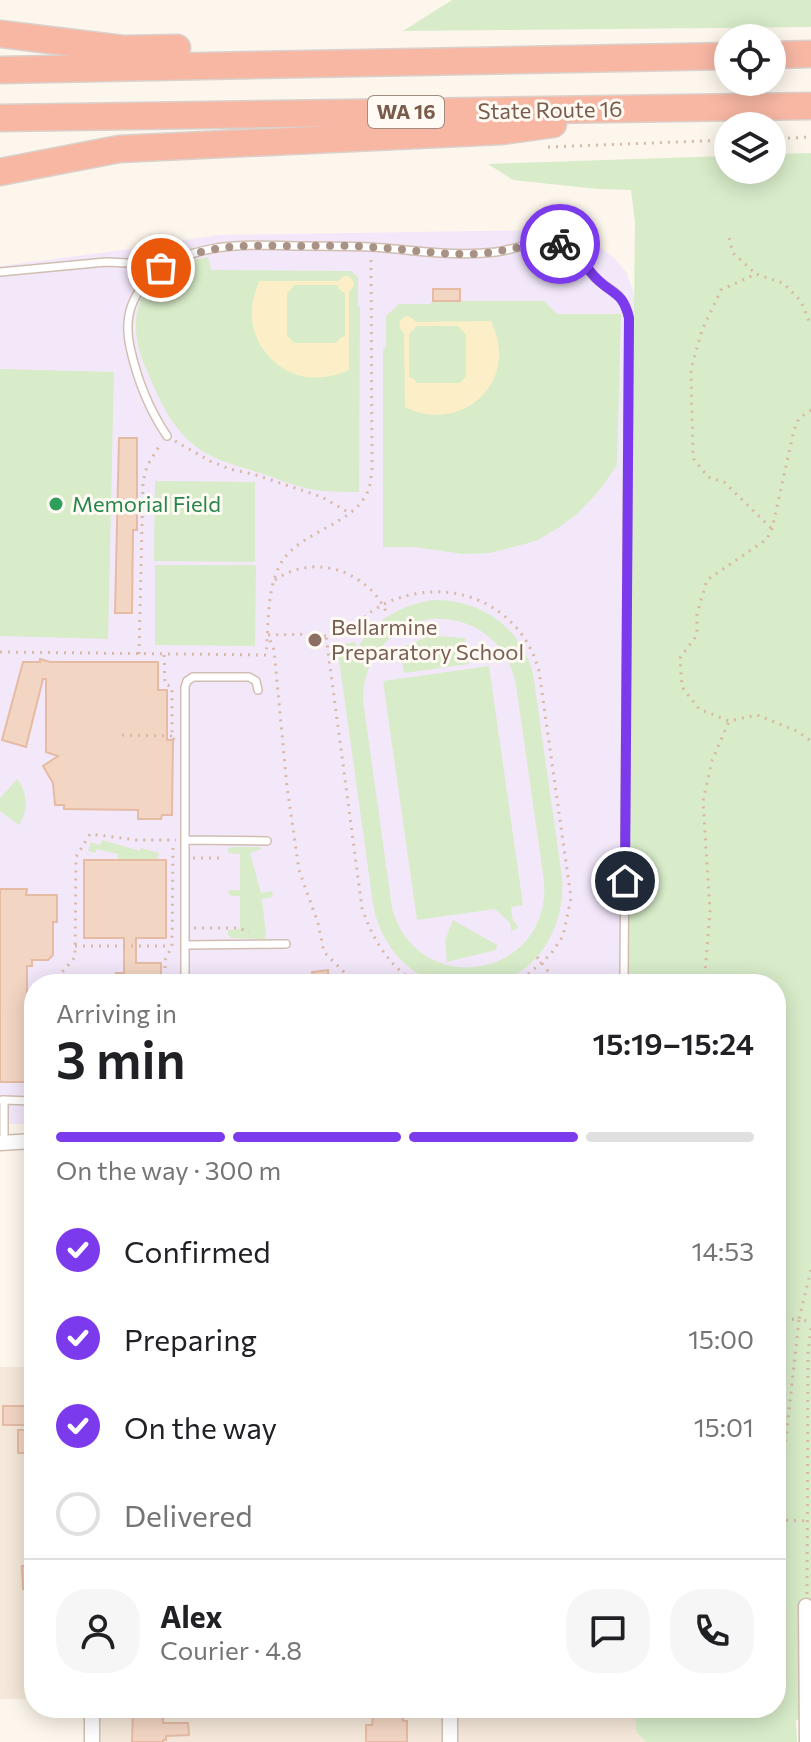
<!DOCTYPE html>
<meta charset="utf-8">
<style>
:root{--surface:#fff;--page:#f6f6f6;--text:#202124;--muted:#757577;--line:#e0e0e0;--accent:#7c3aed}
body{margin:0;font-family:Commissioner,sans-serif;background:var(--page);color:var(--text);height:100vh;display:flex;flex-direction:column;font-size:30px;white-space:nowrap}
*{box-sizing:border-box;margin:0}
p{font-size:26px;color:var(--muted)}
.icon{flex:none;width:44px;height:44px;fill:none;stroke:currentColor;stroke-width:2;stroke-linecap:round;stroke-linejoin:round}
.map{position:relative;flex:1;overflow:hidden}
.drawer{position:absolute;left:24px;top:974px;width:762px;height:744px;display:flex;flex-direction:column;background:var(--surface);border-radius:32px;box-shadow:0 4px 20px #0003}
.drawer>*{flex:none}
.fabs{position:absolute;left:714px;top:24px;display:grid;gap:16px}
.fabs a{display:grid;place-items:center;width:72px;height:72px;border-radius:50%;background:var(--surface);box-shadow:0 4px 20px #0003;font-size:40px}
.pin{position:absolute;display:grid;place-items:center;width:68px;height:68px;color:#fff;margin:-34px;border:4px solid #fff;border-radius:50%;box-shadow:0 2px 8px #0007}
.courier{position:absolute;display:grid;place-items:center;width:80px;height:80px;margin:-40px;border:6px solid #7c3aed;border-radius:50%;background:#fff;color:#222;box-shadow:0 2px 10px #0007}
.summary em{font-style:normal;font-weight:600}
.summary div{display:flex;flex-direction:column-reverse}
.summary{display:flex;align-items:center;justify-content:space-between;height:136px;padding:0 32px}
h1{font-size:52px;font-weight:600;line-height:60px}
.bar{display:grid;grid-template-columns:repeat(4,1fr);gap:12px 8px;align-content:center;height:96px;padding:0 32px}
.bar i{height:10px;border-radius:6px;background:var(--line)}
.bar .on{background:var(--accent)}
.bar p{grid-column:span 4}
.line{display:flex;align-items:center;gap:20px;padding:0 32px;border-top:2px solid var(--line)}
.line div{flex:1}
.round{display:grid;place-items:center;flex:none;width:84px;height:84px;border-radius:32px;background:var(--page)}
ol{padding:0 32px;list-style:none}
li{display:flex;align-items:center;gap:24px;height:88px}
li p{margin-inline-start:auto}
li .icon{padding:8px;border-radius:50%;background:var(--accent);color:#fff;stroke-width:4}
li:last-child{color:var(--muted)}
li i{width:44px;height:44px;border:4px solid var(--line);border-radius:50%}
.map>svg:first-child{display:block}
.residential{fill:#f5e8da}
.education{fill:#f3e8fa}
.green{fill:#d8ecc9;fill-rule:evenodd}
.sand{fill:#fcefc7;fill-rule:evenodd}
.building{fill:#f3d5c3;stroke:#e6bba3;stroke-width:2}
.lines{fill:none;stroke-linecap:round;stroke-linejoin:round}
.lane-casing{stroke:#d1beb0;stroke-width:10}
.street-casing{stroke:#d1beb0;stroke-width:17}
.highway-casing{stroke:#dad1cd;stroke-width:29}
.path{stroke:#d9b8a5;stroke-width:3;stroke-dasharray:2 6;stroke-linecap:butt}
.lane{stroke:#fff;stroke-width:7}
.street{stroke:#fff;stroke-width:14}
.highway{stroke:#f7b7a3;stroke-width:26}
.done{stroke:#a89285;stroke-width:8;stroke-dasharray:0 14.4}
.route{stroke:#7c3aed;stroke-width:10}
.leisure-dot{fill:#2e9e5b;stroke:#fffaf3;stroke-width:3}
.education-dot{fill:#8d6e63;stroke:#fffaf3;stroke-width:3}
.labels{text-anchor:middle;stroke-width:6;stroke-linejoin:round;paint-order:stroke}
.shield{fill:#fffaf3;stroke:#a28b7f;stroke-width:2}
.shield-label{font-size:20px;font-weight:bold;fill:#7a5c4d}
.street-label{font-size:22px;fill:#7a5c4d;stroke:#fffaf3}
.leisure-label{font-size:22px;fill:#27864d;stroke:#fffaf3;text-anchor:start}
.education-label{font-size:22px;fill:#785e54;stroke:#fffaf3;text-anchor:start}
</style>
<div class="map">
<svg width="811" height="1742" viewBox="0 0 811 1742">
<rect width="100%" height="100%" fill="#fdf6ec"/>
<path class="residential" d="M 0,1367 L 34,1367 L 34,1699 L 0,1699 Z
M 86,1708 L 636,1708 L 636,1732 L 646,1742 L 85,1742 Z"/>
<path class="education" d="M 538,230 L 571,236 L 599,246 L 615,259 L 626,272 L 635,296 L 626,984 L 34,984 L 34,1124 L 0,1124 L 0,266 L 123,250 L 217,235 Z"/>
<path class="green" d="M 452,0 L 811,0 L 811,27 L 403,31 Z
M 811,153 L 811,1720 L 796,1720 L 797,1742 L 646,1742 L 636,1732 L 636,1708 L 776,1708 L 776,984 L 626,984 L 635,223 L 631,190 L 598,189 L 513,180 L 488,164 L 728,156 L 728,170 L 772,170 L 772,154 Z
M 208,257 L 211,270 L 351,271 L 358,277 L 358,306 L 360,307 L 359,492 C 342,492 326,492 309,489 C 291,485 274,477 257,472 C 235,465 213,460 195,446 C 175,430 163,408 153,385 C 147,370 139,355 137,339 C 129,290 164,264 208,257 Z
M 433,301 L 544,301 L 557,314 L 621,314 L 617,465 L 599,491 L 577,514 L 558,528 L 536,541 L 490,553 L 463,554 L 415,547 L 383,547 L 383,350 L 386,347 L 386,316 L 399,304 L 430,304 Z
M 0,369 L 114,372 L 108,639 L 0,636 Z
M 155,481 L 255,482 L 255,562 L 154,561 Z
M 155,565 L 256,565 L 255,646 L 155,645 Z
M 434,600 C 482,600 520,627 533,673 L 562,877 C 566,923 540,975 490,984 C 482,985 474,984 466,984 C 458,984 449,985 441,983 C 404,974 379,940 373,904 L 337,645 L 355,642 L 357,649 C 374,620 402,604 434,600 ZM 429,619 C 474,616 507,641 516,685 L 544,881 C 552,978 418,1002 392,908 L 363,700 C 364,657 388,630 429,619 Z
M 437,627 L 438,636 L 465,638 L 469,664 L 404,673 L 400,648 L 427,637 L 426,628 Z
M 489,666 L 523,905 L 511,907 L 513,922 L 515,922 L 518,928 L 511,931 L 510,923 L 495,909 L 417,920 L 383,681 Z
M 17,779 C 28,794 29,809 19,825 L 0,811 L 0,798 Z
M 102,840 L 140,851 L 141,848 L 159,853 L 157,860 L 118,860 L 118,854 L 97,849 L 95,853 L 88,851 L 91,842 L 100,845 Z
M 232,847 L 259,847 L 262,849 L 250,853 L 261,893 L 271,891 L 273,894 L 272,897 L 262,899 L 266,935 L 265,939 L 232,938 L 228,935 L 228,930 L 240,929 L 240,896 L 231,896 L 228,892 L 230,890 L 240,890 L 240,854 L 228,853 L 228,849 Z
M 453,920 L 497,945 L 496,950 L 447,962 L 445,940 Z"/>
<path class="sand" d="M 344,276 L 349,276 L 354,283 L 353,288 L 349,292 L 349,370 C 335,376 321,379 306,377 C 278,373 253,346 252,317 C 251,304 255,293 259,281 L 338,281 ZM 294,285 L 337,285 L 340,290 L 345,293 L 345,336 L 340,338 L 336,343 L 294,343 L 287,335 L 287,294 Z
M 407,316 L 412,318 L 416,322 L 491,321 C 496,333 500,345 499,358 C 495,405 445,428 405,407 L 404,333 C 397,328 398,319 407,316 ZM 417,326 L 458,326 L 466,335 L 466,376 L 460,383 L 417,383 L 414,379 L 409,377 L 409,334 Z"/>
<path class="building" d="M 433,289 L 460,289 L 460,301 L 433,301 Z
M 119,438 L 137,438 L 137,530 L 133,530 L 132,613 L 115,613 Z
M 40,659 L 50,662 L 158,662 L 158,690 L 167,690 L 167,740 L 173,740 L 172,815 L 162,815 L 161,819 L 138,819 L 138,810 L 64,809 L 64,805 L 55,805 L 53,783 L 43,766 L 58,756 L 46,752 L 46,679 L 43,679 L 26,747 L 2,740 L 23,662 L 40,662 Z
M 84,860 L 166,860 L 166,938 L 136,938 L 136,963 L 161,963 L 161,984 L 116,984 L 116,973 L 124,973 L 124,938 L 84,938 Z
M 0,889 L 27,889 L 26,895 L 57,895 L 57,922 L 53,922 L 53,955 L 48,960 L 32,960 L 32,966 L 27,966 L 27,993 L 34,1001 L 34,1065 L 26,1072 L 26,1082 L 0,1082 Z
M 328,970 L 329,984 L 313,984 L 312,972 Z
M 3,1406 L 25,1406 L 25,1425 L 3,1425 Z
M 18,1430 L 34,1430 L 34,1453 L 18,1453 Z
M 22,1566 L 34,1566 L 34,1589 L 23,1589 Z
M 133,1708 L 163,1708 L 163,1723 L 188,1723 L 189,1735 L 166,1736 L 166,1740 L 163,1740 L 163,1742 L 132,1742 Z
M 375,1713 L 403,1714 L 403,1721 L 407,1721 L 407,1742 L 366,1742 L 366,1725 L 372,1725 L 373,1716 L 375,1716 Z"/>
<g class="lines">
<defs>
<path id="lane" d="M 0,272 L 106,262 L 128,263 L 157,272
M 167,436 C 148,408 137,379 130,347 C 125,324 128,303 144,285 C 183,239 248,245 303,246 C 325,246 347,246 369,247 C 393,248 418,252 442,253 C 460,254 478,254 496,252 C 517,249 541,238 562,244 C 579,249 584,266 595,278 C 602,285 612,289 619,296 C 625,303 627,310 629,318 L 624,974 L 621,984
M 185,840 L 267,841
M 185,945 L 286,944
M 185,984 L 185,687 L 187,681 L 193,677 L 249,677 L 256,681 L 258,690
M 2,1100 L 34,1101
M 4,1100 L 4,1142"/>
<path id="street" d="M 0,1143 L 34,1141
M 806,1606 L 807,1742
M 92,1742 L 92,1708
M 450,1742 L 450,1708"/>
<path id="highway" d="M 0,34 L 123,49 L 177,48
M 772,55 L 811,54
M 0,70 L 728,56
M 0,118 L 811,106
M 0,172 L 119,149 L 502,131 L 553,124"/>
</defs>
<use href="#lane" class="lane-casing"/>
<use href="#street" class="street-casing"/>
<use href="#highway" class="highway-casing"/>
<path class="path" d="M 772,139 L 811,137
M 548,147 L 728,140
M 729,238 L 733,253 L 756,274
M 811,410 L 799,418 L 794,430 L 772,529 L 767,539 L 707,580 L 697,614 L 697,635 L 680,658 L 682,687 L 699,709 L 729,721 L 757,715 L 797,731 L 811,741
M 175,441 L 210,461 L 230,469 L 256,475 L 322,497 L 348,512
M 771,528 L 724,482 L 708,477 L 693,458 L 691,369 L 702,330 L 721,290 L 756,274 L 783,283 L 801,301 L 811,326
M 275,580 C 305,559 343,564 370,589 C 378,596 383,606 388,615
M 326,636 L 314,634 L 268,635 L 274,650 L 287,787 L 299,870 L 318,923 L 324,952 L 356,984
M 0,652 L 266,655 C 269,626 266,589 281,563 C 300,531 351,526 367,493 C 371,485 371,477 372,468 L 371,257
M 139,654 L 143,482 L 147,466 L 161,443
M 164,655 L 165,684 L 172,687 L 172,736 L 175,741
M 122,735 L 172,736
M 193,858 L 222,858
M 194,928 L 240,928 L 249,933
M 75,946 L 171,946
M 537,957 L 558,984
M 52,984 L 75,957 L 76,857 L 90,834 L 137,840 L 176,840
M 165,984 L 165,960 L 172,946 L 173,848
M 419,984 C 389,967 373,940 362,908 L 326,636 C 334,634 343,634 350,631 C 358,627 362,619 368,614 C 376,608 387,602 396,599 C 457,577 522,607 539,671 L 571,898 L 563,936 L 551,954 L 526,976 L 507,984
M 706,984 L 705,972 L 710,912 L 703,801 L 712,761 L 729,721
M 811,1270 L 799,1319 L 811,1322
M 776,1320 L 799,1319 L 776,1529
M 778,1520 L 806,1521
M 807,1594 L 808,1353 L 811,1328"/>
<use href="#lane" class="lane"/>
<use href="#street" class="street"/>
<use href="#highway" class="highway"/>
</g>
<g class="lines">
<path class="done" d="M 161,268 C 202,244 246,245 292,246 C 318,246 345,245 371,247 C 406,249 440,255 475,254 C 504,253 531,241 560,244"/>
<path class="route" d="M 560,244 C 583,252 581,264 597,279 C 613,295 623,292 629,318 L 625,881"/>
</g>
<circle class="leisure-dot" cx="56" cy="504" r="8"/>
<circle class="education-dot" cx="315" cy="640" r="8"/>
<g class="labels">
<rect class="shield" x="368" y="96" width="76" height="32" rx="6"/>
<g class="shield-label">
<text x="406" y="119">WA 16</text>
</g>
<g class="street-label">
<text transform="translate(550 110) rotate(-1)" y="8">State Route 16</text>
</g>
<g class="leisure-label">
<text x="72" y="512">Memorial Field</text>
</g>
<g class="education-label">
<text x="331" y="635">Bellarmine<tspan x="331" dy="25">Preparatory School</tspan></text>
</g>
</g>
</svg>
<div class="fabs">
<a><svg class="icon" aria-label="locate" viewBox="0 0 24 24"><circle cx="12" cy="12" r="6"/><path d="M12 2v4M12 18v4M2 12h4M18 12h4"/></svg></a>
<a><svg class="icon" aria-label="layers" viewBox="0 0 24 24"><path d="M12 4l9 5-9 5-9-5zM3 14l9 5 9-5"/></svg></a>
</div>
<div class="pin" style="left:161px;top:268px;background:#ea580c"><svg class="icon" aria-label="bag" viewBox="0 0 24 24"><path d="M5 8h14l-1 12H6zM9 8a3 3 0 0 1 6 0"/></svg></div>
<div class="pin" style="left:625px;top:881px;background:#1f2937"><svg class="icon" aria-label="home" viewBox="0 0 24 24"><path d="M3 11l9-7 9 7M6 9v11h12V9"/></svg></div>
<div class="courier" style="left:560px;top:244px"><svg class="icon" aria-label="bike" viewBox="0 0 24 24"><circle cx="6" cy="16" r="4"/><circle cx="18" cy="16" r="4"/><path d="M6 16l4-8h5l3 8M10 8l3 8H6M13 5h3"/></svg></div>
<section class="drawer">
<div class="summary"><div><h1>3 min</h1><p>Arriving in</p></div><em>15:19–15:24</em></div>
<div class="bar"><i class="on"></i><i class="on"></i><i class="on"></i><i></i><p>On the way · 300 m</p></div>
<ol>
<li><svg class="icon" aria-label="check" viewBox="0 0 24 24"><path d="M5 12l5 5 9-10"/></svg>Confirmed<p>14:53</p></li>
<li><svg class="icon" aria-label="check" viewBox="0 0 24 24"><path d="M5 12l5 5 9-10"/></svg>Preparing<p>15:00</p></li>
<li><svg class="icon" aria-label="check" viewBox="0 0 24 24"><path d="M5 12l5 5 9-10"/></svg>On the way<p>15:01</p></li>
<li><i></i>Delivered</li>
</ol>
<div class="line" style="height:144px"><a class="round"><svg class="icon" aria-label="person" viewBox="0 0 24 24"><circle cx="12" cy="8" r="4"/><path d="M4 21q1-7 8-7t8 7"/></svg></a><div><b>Alex</b><p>Courier · 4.8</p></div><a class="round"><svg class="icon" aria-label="chat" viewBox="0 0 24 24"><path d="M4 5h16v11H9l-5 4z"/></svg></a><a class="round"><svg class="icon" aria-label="phone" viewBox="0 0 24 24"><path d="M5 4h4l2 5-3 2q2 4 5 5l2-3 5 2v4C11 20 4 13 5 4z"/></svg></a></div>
</section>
</div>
